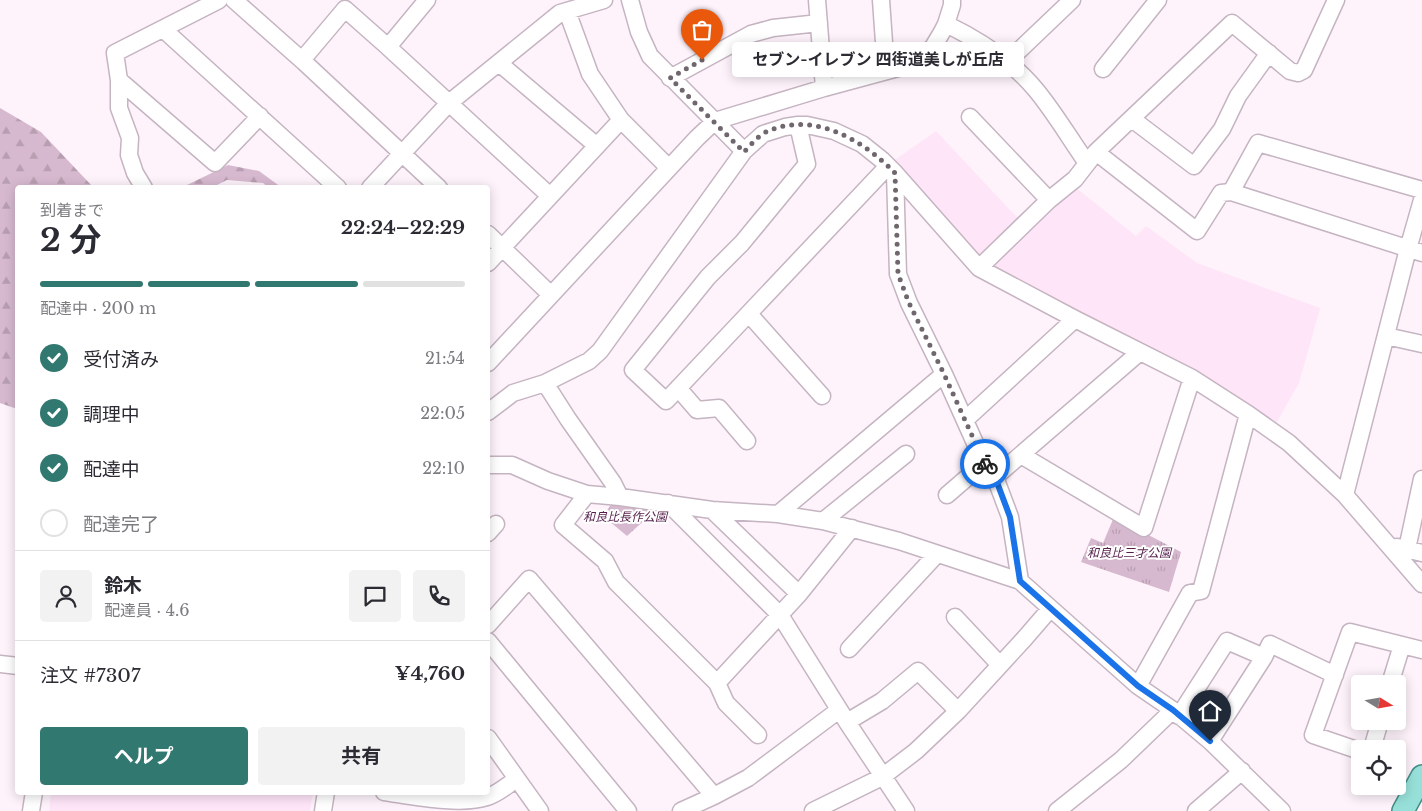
<!DOCTYPE html>
<html lang="ja">
<meta charset="utf-8">
<style>
:root{--surface:#fff;--page:#f2f2f3;--text:#2b2b33;--muted:#7c7c81;--line:#e1e1e2;--accent:#317870}
body{margin:0;font-family:"Libre Baskerville","Noto Sans JP",serif;background:var(--page);color:var(--text);height:100vh;display:flex;flex-direction:column;font-size:19px;white-space:nowrap}
*{box-sizing:border-box;margin:0}
p{font-size:16px;color:var(--muted)}
.icon{flex:none;width:28px;height:28px;fill:none;stroke:currentColor;stroke-width:2;stroke-linecap:round;stroke-linejoin:round}
.map{position:relative;flex:1;overflow:hidden}
.side{position:absolute;left:15px;top:185px;width:475px;height:610px;display:flex;flex-direction:column;background:var(--surface);border-radius:5px;box-shadow:0 2px 12px #0003}
.side>*{flex:none}
.needle{width:32px;rotate:101deg}
.tools{position:absolute;left:1351px;top:675px;display:grid;gap:10px}
.tools a{display:grid;place-items:center;width:55px;height:55px;border-radius:5px;background:var(--surface);box-shadow:0 2px 12px #0003;font-size:25px}
.pin{position:absolute;display:grid;place-items:center;width:42px;height:42px;color:#fff;margin:-51px -21px;border-radius:50% 50% 50% 0;rotate:-45deg;box-shadow:0 0 5px #0007}
.pin .icon{rotate:45deg}
.courier{position:absolute;display:grid;place-items:center;width:50px;height:50px;margin:-25px;border:4px solid #1a73e8;border-radius:50%;background:#fff;color:#222;box-shadow:0 1px 6px #0007}
.bubble{position:absolute;height:35px;border-radius:5px;background:var(--surface);box-shadow:0 2px 12px #0003;font-size:16px;font-weight:700;line-height:35px;text-align:center}
.head em{font-style:normal;font-weight:700}
.head div{display:flex;flex-direction:column-reverse}
.head{display:flex;align-items:center;justify-content:space-between;height:85px;padding:0 25px}
h1{font-size:32px;font-weight:700;line-height:38px}
.bar{display:grid;grid-template-columns:repeat(4,1fr);gap:8px 5px;align-content:center;height:60px;padding:0 25px}
.bar i{height:6px;border-radius:4px;background:var(--line)}
.bar .active{background:var(--accent)}
.bar p{grid-column:span 4}
.line{display:flex;align-items:center;gap:12px;padding:0 25px;border-top:1px solid var(--line)}
.line div{flex:1}
.round{display:grid;place-items:center;flex:none;width:52px;height:52px;border-radius:5px;background:var(--page)}
ol{padding:0 25px;list-style:none}
li{display:flex;align-items:center;gap:15px;height:55px}
li p{margin-inline-start:auto}
li .icon{padding:5px;border-radius:50%;background:var(--accent);color:#fff;stroke-width:4}
li:last-child{color:var(--muted)}
li i{width:28px;height:28px;border:2px solid var(--line);border-radius:50%}
.primary-button{display:flex;gap:10px;margin-top:auto;padding:10px 25px}
.primary-button a{flex:1;height:58px;border-radius:5px;background:var(--accent);color:#fff;font-size:20px;font-weight:700;line-height:58px;text-align:center}
.primary-button a+a{background:var(--page);color:var(--text)}
.map>svg:first-child{display:block}
.built{fill:#fee5f8}
.grass{fill:url(#grass-tufts)}
.forest{fill:url(#forest-firs)}
.lines{fill:none;stroke-linecap:round;stroke-linejoin:round}
.minor-casing{stroke:#c5b4c1;stroke-width:19}
.major-casing{stroke:#418e88;stroke-width:24}
.minor{stroke:#fff;stroke-width:16}
.major{stroke:#97e0d9;stroke-width:21}
.done{stroke:#6f676d;stroke-width:5;stroke-dasharray:0 9}
.route{stroke:#1a73e8;stroke-width:6}
.labels{text-anchor:middle;stroke-width:4;stroke-linejoin:round;paint-order:stroke}
.park-label{font-size:12px;font-style:italic;fill:#541d4b;stroke:#fff}
</style>
<div class="map">
<svg width="1422" height="811" viewBox="0 0 1422 811">
<defs>
<pattern id="grass-tufts" width="24" height="20" patternUnits="userSpaceOnUse" patternTransform="scale(1.25)"><rect width="24" height="20" fill="#d7b9cf"/><path d="M3 7l-1-3M5 7V3M7 7l1-3M15 17l-1-3M17 17v-4M19 17l1-3" fill="none" stroke="#b89eb1"/></pattern>
<pattern id="forest-firs" width="22" height="20" patternUnits="userSpaceOnUse" patternTransform="scale(1.25)"><rect width="22" height="20" fill="#d7b9cf"/><path d="M5 1l3.5 6h-7zM16 11l3.5 6h-7z" fill="#b89eb1"/></pattern>
</defs>
<rect width="100%" height="100%" fill="#fef3fb"/>
<path class="built" d="M 936,131 L 1027,228 L 1075,187 L 1136,236 L 1146,226 L 1197,263 L 1320,308 L 1299,383 L 1274,427 L 991,269 L 892,162 Z
M 51,793 L 313,792 L 313,793 L 310,811 L 49,811 Z"/>
<path class="grass" d="M 613,502 L 659,507 L 627,536 L 603,516 Z
M 1114,517 L 1181,552 L 1169,592 L 1081,562 L 1091,538 L 1103,543 Z"/>
<path class="forest" d="M 0,108 L 41,132 L 93,187 L 18,188 L 17,409 L 0,403 Z
M 228,165 L 259,171 L 281,187 L 268,187 L 263,183 L 227,180 L 213,187 L 183,187 Z"/>
<g class="lines">
<defs>
<path id="minor" d="M 234,0 L 304,62 L 439,188
M 427,0 L 388,47 L 550,196
M 630,0 L 639,32 L 650,56 L 744,151
M 817,0 L 824,88
M 881,0 L 886,71
M 567,11 L 590,74 L 621,120 L 669,168
M 946,24 C 979,40 1013,62 1036,90 C 1055,113 1070,139 1087,163
M 163,29 L 338,188
M 302,60 L 345,9 L 388,47
M 1007,62 L 1072,0
M 499,63 L 597,146
M 1103,69 L 1158,0
M 670,78 L 751,34 L 773,28 L 819,23
M 119,80 L 215,163 L 260,116
M 970,117 L 1049,200
M 1132,119 L 1194,166 L 1222,129 L 1238,96 L 1269,53
M 798,125 L 807,164 L 742,243 L 708,277 L 633,370 L 666,401 L 888,166
M 1096,152 L 1197,231 L 1221,193 L 1231,192 L 1422,253
M 895,173 L 898,274 L 909,303 L 944,374 L 984,463 L 995,477 L 1010,517 L 1020,581
M 144,188 L 135,173 L 129,155 L 130,138 L 119,108 L 119,80 L 115,53 L 219,0
M 370,188 L 449,103 L 560,13 L 604,0
M 1231,192 L 1258,143 L 1422,190
M 488,234 L 551,295
M 488,263 L 621,120
M 979,268 L 1049,200 L 1075,179 L 1096,152 L 1232,23 L 1290,71 L 1298,73 L 1304,70 L 1336,0
M 749,314 L 822,396
M 1386,336 L 1422,344
M 488,363 L 697,138 L 715,121 L 824,88 L 898,68 L 918,60 L 933,47 L 942,32 L 946,24 L 952,5 L 952,0
M 545,383 L 568,419 L 613,483 L 620,497
M 678,388 L 697,410 L 719,408 L 747,441
M 488,412 L 513,393 L 545,383 L 589,361 L 600,351 L 744,151 L 763,134 L 785,127 L 798,125 L 807,125 L 834,131 L 862,144 L 882,160 L 895,173 L 979,268 L 1075,319 L 1192,378 L 1248,414 L 1289,443 L 1345,495 L 1422,584
M 965,420 L 1075,319
M 1021,455 L 1144,528 L 1192,378
M 488,465 L 512,465 L 548,481 L 587,494
M 995,477 L 1140,352
M 947,495 L 984,463
M 1345,495 L 1408,249 L 1422,200
M 668,503 L 780,615 L 847,722 L 906,811
M 712,510 L 799,594
M 778,514 L 944,374
M 823,521 L 906,454
M 488,533 L 496,524
M 1397,547 L 1422,553
M 1407,549 L 1422,479
M 955,617 L 1000,665
M 488,625 L 529,579 L 714,796
M 488,641 L 628,811
M 849,649 L 937,554
M 0,664 L 18,666
M 717,683 L 799,594 L 852,528
M 1390,684 L 1402,645
M 1138,686 L 1190,593 L 1201,591 L 1248,414
M 1179,716 L 1227,641 L 1264,657
M 847,722 L 882,701 L 918,671 L 958,711
M 758,735 L 726,703 L 717,683 L 616,582 L 605,561 L 563,525 L 587,494 L 620,497 L 712,510 L 778,514 L 823,521 L 899,541 L 1020,581 L 1138,686 L 1173,710 L 1210,741 L 1282,811
M 488,738 L 540,811
M 1210,741 L 1264,657 L 1270,644 L 1335,675
M 1372,749 L 1380,721
M 1360,751 L 1313,735 L 1350,632 L 1422,650
M 384,792 C 412,796 461,806 487,797 C 498,794 507,785 517,779
M 31,811 L 34,792
M 323,811 L 326,792
M 681,811 L 714,796 L 748,778 L 839,710
M 813,811 L 882,777 L 916,751 L 958,711 L 1025,638 L 1050,609
M 1057,811 L 1121,760 L 1173,710
M 1196,811 L 1242,771"/>
<path id="major" d="M 1403,811 L 1422,776"/>
</defs>
<use href="#minor" class="minor-casing"/>
<use href="#major" class="major-casing"/>
<use href="#minor" class="minor"/>
<use href="#major" class="major"/>
</g>
<g class="lines">
<path class="done" d="M 702,60 L 670,78 L 744,152 C 750,146 757,137 764,133 C 812,109 863,140 895,173 L 898,274 L 909,303 L 944,374 L 985,464"/>
<path class="route" d="M 985,464 L 995,477 L 1010,517 L 1020,581 L 1138,686 L 1173,710 L 1210,741"/>
</g>
<g class="labels">
<g class="park-label">
<text x="625" y="521">和良比長作公園</text>
<text x="1129" y="557">和良比三才公園</text>
</g>
</g>
</svg>
<div class="tools">
<a><svg class="needle" viewBox="-14 -14 28 28"><path d="M0-13l5 13h-10z" fill="#e53935"/><path d="M0 13l5-13h-10z" fill="#7c7c81"/></svg></a>
<a><svg class="icon" aria-label="locate" viewBox="0 0 24 24"><circle cx="12" cy="12" r="6"/><path d="M12 2v4M12 18v4M2 12h4M18 12h4"/></svg></a>
</div>
<div class="pin" style="left:702px;top:60px;background:#ea580c"><svg class="icon" aria-label="bag" viewBox="0 0 24 24"><path d="M5 8h14l-1 12H6zM9 8a3 3 0 0 1 6 0"/></svg></div>
<div class="pin" style="left:1210px;top:741px;background:#1f2937"><svg class="icon" aria-label="home" viewBox="0 0 24 24"><path d="M3 11l9-7 9 7M6 9v11h12V9"/></svg></div>
<div class="courier" style="left:985px;top:464px"><svg class="icon" aria-label="bike" viewBox="0 0 24 24"><circle cx="6" cy="16" r="4"/><circle cx="18" cy="16" r="4"/><path d="M6 16l4-8h5l3 8M10 8l3 8H6M13 5h3"/></svg></div>
<div class="bubble" style="left:732px;top:42px;width:292px">セブン-イレブン 四街道美しが丘店</div>
<section class="side">
<div class="head"><div><h1>2 分</h1><p>到着まで</p></div><em>22:24–22:29</em></div>
<div class="bar"><i class="active"></i><i class="active"></i><i class="active"></i><i></i><p>配達中 · 200 m</p></div>
<ol>
<li><svg class="icon" aria-label="check" viewBox="0 0 24 24"><path d="M5 12l5 5 9-10"/></svg>受付済み<p>21:54</p></li>
<li><svg class="icon" aria-label="check" viewBox="0 0 24 24"><path d="M5 12l5 5 9-10"/></svg>調理中<p>22:05</p></li>
<li><svg class="icon" aria-label="check" viewBox="0 0 24 24"><path d="M5 12l5 5 9-10"/></svg>配達中<p>22:10</p></li>
<li><i></i>配達完了</li>
</ol>
<div class="line" style="height:90px"><a class="round"><svg class="icon" aria-label="person" viewBox="0 0 24 24"><circle cx="12" cy="8" r="4"/><path d="M4 21q1-7 8-7t8 7"/></svg></a><div><b>鈴木</b><p>配達員 · 4.6</p></div><a class="round"><svg class="icon" aria-label="chat" viewBox="0 0 24 24"><path d="M4 5h16v11H9l-5 4z"/></svg></a><a class="round"><svg class="icon" aria-label="phone" viewBox="0 0 24 24"><path d="M5 4h4l2 5-3 2q2 4 5 5l2-3 5 2v4C11 20 4 13 5 4z"/></svg></a></div>
<div class="line" style="height:65px"><div>注文 #7307</div><b>¥4,760</b></div>
<div class="primary-button"><a>ヘルプ</a><a>共有</a></div>
</section>
</div>
